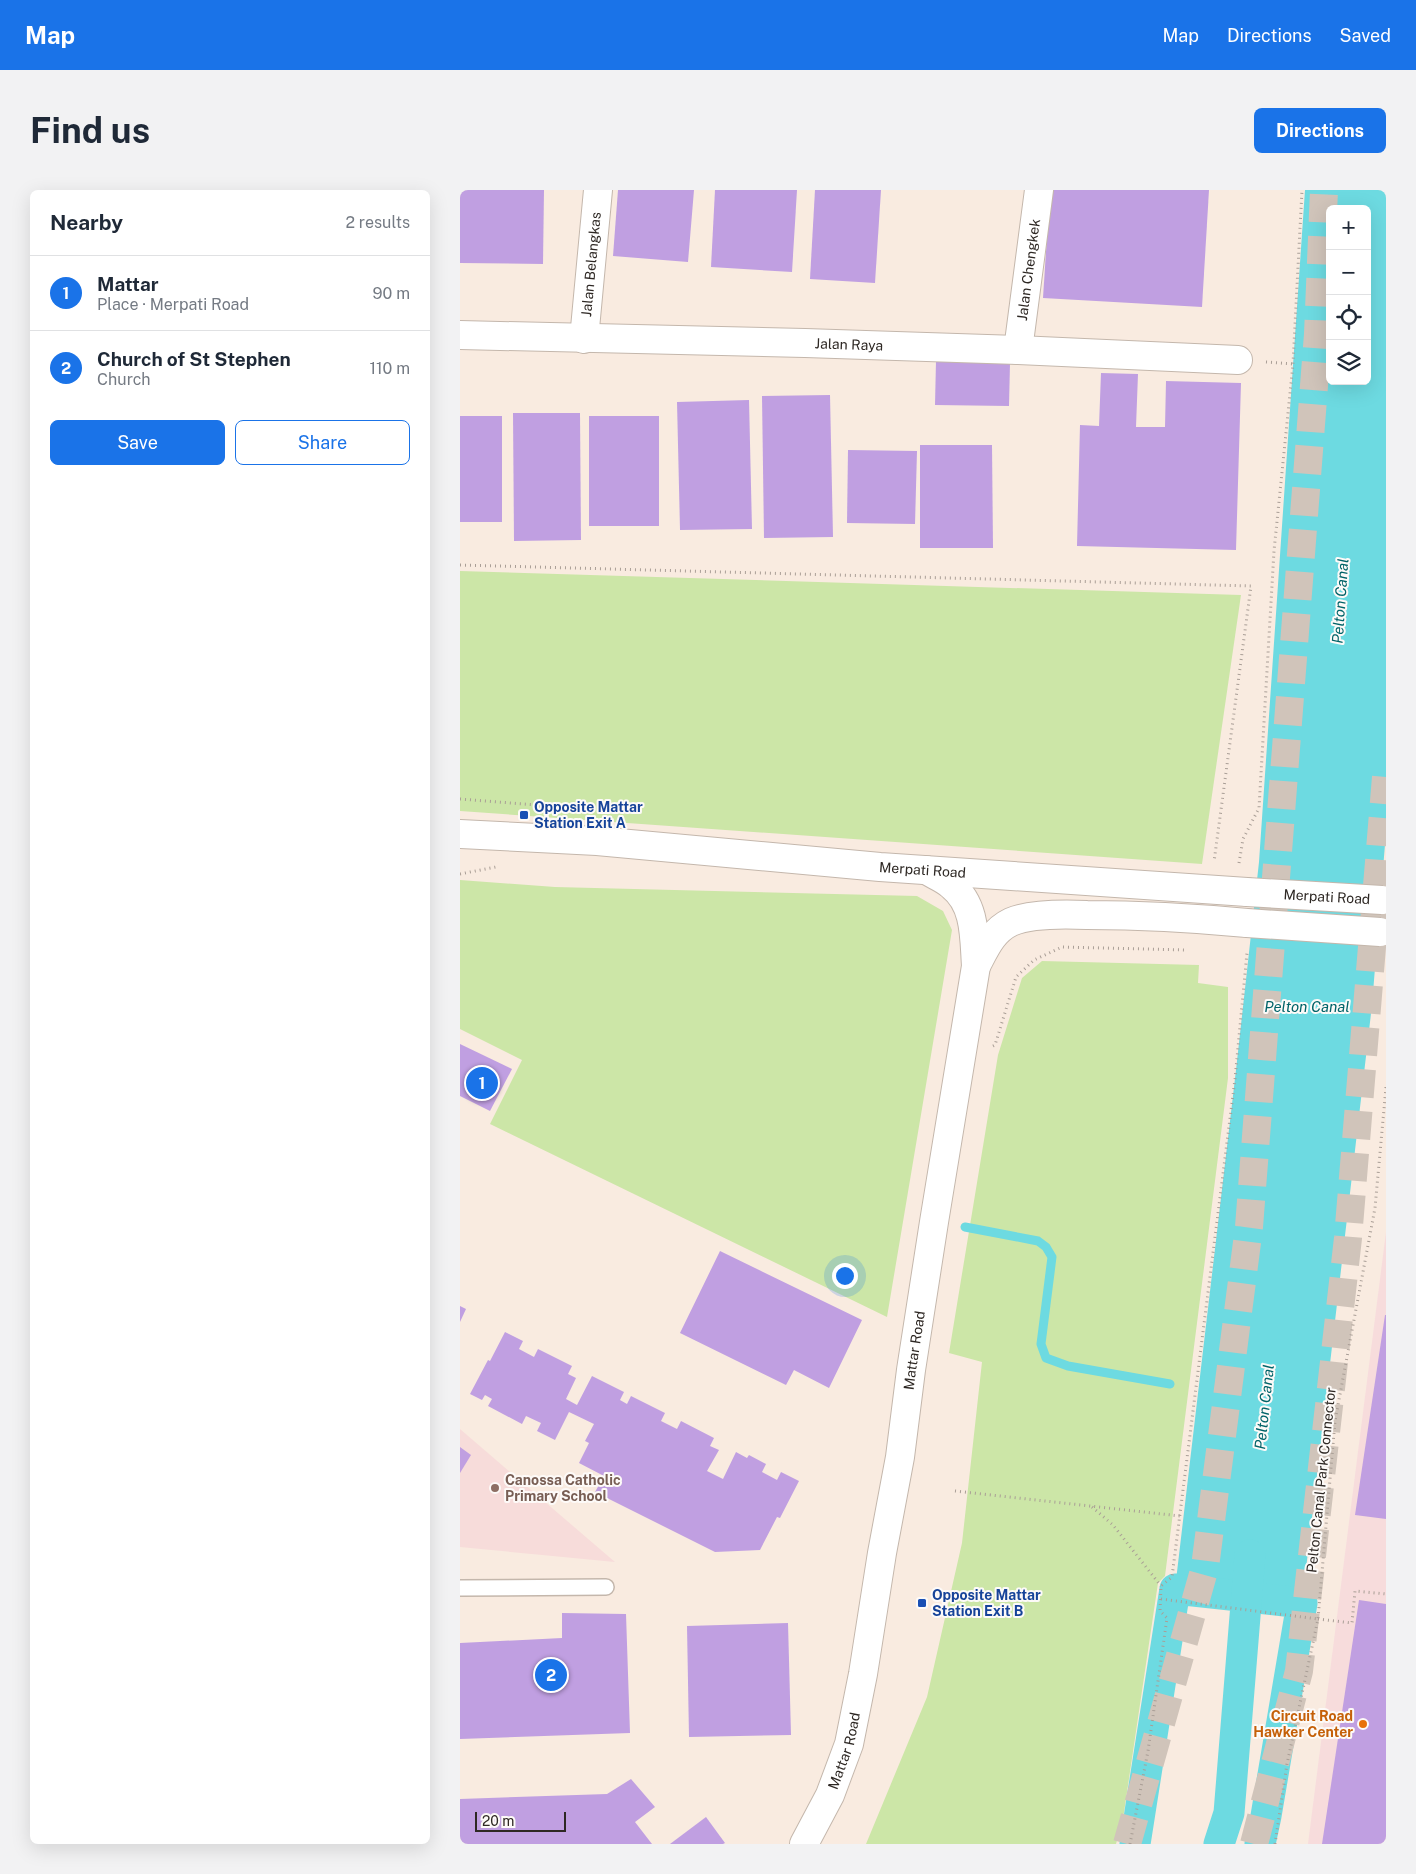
<!DOCTYPE html>
<meta charset="utf-8">
<style>
:root{--surface:#fff;--page:#f2f2f3;--text:#1f2937;--muted:#747a83;--line:#e0e1e3;--accent:#1a73e8}
body{margin:0;font-family:"Public Sans",sans-serif;background:var(--page);color:var(--text)}
.controls{position:absolute;right:15px;top:15px;display:grid;overflow:hidden;border-radius:8px;box-shadow:0 5px 20px #0002}
.controls button{width:45px;height:45px;display:grid;place-items:center;padding:0;border:0;border-bottom:1px solid var(--line);background:var(--surface);color:var(--text);font:25px sans-serif}
.scale{position:absolute;left:15px;bottom:12px;width:91px;box-sizing:border-box;padding-left:5px;border:2px solid #2e2824;border-top:0;font-size:14px;line-height:18px;white-space:nowrap;color:#2e2824;-webkit-text-stroke:4px #fdfaf8;paint-order:stroke}
.you{position:absolute;left:384px;top:1085px;width:18px;height:18px;margin:-12px;border:4px solid #fff;border-radius:50%;background:#1a73e8;box-shadow:0 0 0 8px #1a73e833}
.badge{display:grid;place-items:center;width:32px;height:32px;border-radius:50%;background:var(--accent);color:#fff;font-size:16px;font-weight:700}
.pin{position:absolute;translate:-50% -50%;border:2px solid #fff;box-shadow:0 1px 5px #0006}
.list{margin:0;padding:0;list-style:none}
h2{display:flex;justify-content:space-between;align-items:center;height:65px;margin:0;padding:0 20px;font-size:21px}
h2 small{font-size:16px;font-weight:400;color:var(--muted)}
.list li{display:grid;grid-template-columns:32px 1fr auto;gap:15px;align-items:center;box-sizing:border-box;height:75px;padding:0 20px;border-top:1px solid var(--line)}
.list b{display:block;font-size:19px;white-space:nowrap}
.list p{margin:0;font-size:16px;white-space:nowrap;color:var(--muted)}
.list em{font-size:16px;font-style:normal;color:var(--muted)}
.actions{display:flex;gap:10px;padding:15px 20px}
.actions a{flex:1;padding:11px 0;border:1px solid var(--accent);border-radius:8px;text-align:center;font-size:18px;color:var(--accent)}
.actions .main{background:var(--accent);color:#fff}
.icon{flex:none;width:28px;height:28px;fill:none;stroke:currentColor;stroke-width:2;stroke-linecap:round;stroke-linejoin:round}
.map{position:relative;flex:none;width:926px;height:1654px;overflow:hidden;border-radius:8px}
header{display:flex;align-items:center;gap:30px;box-sizing:border-box;height:70px;padding:0 25px;background:var(--accent);color:#fff}
header strong{font-size:24px}
nav{display:flex;gap:28px;margin-inline-start:auto;font-size:18px}
.intro{display:flex;align-items:center;justify-content:space-between;box-sizing:border-box;height:120px;padding:0 30px}
h1{margin:0;font-size:35px}
.button{padding:12px 22px;border-radius:8px;background:var(--accent);color:#fff;font-size:18px;font-weight:700}
main{display:flex;gap:30px;padding:0 30px}
aside{flex:1;background:var(--surface);border-radius:8px;box-shadow:0 5px 20px #0002}
.map>svg:first-child{display:block}
.commercial{fill:#f7dcdc}
.education{fill:#f7dcda}
.green{fill:#cce6a7}
.water{fill:#6ddae1;fill-rule:evenodd}
.lines{fill:none;stroke-linecap:round;stroke-linejoin:round}
.stream{stroke:#6ddae1;stroke-width:9}
.canal{stroke:#6ddae1;stroke-width:31}
.building{fill:#c09fe1}
.motorway-tunnel{stroke:#d0c4ba;stroke-width:28;stroke-dasharray:28 14;stroke-linecap:butt}
.service-casing{stroke:#c4b7ac;stroke-width:18}
.minor-casing{stroke:#c4b7ac;stroke-width:30}
.tertiary-casing{stroke:#c4b7ac;stroke-width:30}
.path{stroke:#a99e96;stroke-width:3;stroke-dasharray:1 4;stroke-linecap:butt}
.service{stroke:#fff;stroke-width:15}
.minor{stroke:#fff;stroke-width:28}
.tertiary{stroke:#fff;stroke-width:28}
.tertiary-bridge-casing{stroke:#c4b7ac;stroke-width:30;stroke-linecap:butt}
.path-bridge{stroke:#a99e96;stroke-width:3;stroke-dasharray:1 4;stroke-linecap:butt}
.tertiary-bridge{stroke:#fff;stroke-width:28}
.transit-dot{fill:#1a4fb4;stroke:#fdfaf8;stroke-width:2}
.education-dot{fill:#8d6e63;stroke:#fdfaf8;stroke-width:2}
.food-dot{fill:#e8710a;stroke:#fdfaf8;stroke-width:2}
.labels{text-anchor:middle;dominant-baseline:central;stroke-width:4;stroke-linejoin:round;paint-order:stroke}
.street-label{font-size:14px;fill:#2e2824;stroke:#fdfaf8}
.transit-label{font-size:14px;font-weight:bold;fill:#164399;stroke:#fdfaf8;text-anchor:start}
.education-label{font-size:14px;font-weight:bold;fill:#785e54;stroke:#fdfaf8;text-anchor:start}
.food-label{font-size:14px;font-weight:bold;fill:#c56008;stroke:#fdfaf8;text-anchor:end}
.water-label{font-size:15px;font-style:italic;fill:#006368;stroke:#fdfaf8}
</style>
<header>
<strong>Map</strong>
<nav><a>Map</a><a>Directions</a><a>Saved</a></nav>
</header>
<div class="intro"><h1>Find us</h1><a class="button">Directions</a></div>
<main>
<aside>
<h2>Nearby<small>2 results</small></h2>
<ul class="list">
<li><span class="badge">1</span><div><b>Mattar</b><p>Place · Merpati Road</p></div><em>90 m</em></li>
<li><span class="badge">2</span><div><b>Church of St Stephen</b><p>Church</p></div><em>110 m</em></li>
</ul>
<div class="actions"><a class="main">Save</a><a>Share</a></div>
</aside>
<div class="map">
<svg width="926" height="1654" viewBox="0 0 926 1654">
<rect width="100%" height="100%" fill="#f9ebe0"/>
<!-- commercial -->
<path class="commercial" d="M 926,1042 L 926,1654 L 848,1654 Z"/>
<!-- education -->
<path class="education" d="M 0,1239 L 155,1372 L 0,1357 Z"/>
<!-- green -->
<g class="green">
<path d="M 0,381 L 781,405 L 742,674 L 0,621 Z"/>
<path d="M 0,690 L 95,697 L 457,706 L 483,721 L 492,740 L 427,1127 L 30,934 L 62,870 L 0,839 Z"/>
<path d="M 582,771 L 739,775 L 738,793 L 768,797 L 768,888 L 705,1386 L 698,1393 L 663,1629 L 656,1654 L 406,1654 L 467,1507 L 502,1353 L 522,1172 L 489,1163 L 538,865 L 562,788 Z"/>
</g>
<!-- water -->
<path class="water" d="M 845,0 L 926,0 L 926,642 L 912,815 L 842,1413 L 715,1399 L 776,880 L 799,672 ZM 870,19 L 907,19 L 907,191 L 870,191 Z"/>
<g class="lines">
<!-- stream -->
<path class="stream" d="M 505,1037 L 578,1051 L 586,1057 L 592,1067 L 581,1154 L 586,1168 L 608,1176 L 710,1194"/>
<!-- canal -->
<g class="canal">
<path d="M 675,1654 L 715,1399 L 842,1413 L 806,1626 L 800,1654"/>
<path d="M 759,1654 L 769,1623 L 790,1365"/>
</g>
</g>
<!-- building -->
<g class="building">
<path d="M 0,0 L 84,0 L 83,74 L 0,73 Z"/>
<path d="M 158,0 L 234,0 L 228,72 L 153,66 Z"/>
<path d="M 255,0 L 337,0 L 332,82 L 251,77 Z"/>
<path d="M 355,0 L 421,0 L 415,93 L 350,89 Z"/>
<path d="M 590,0 L 749,0 L 742,117 L 583,108 Z"/>
<path d="M 476,171 L 550,173 L 549,216 L 475,215 Z"/>
<path d="M 641,183 L 678,184 L 676,237 L 705,237 L 706,191 L 781,193 L 776,360 L 617,356 L 620,235 L 639,236 Z"/>
<path d="M 370,205 L 373,347 L 304,348 L 302,206 Z"/>
<path d="M 289,210 L 292,339 L 220,340 L 217,212 Z"/>
<path d="M 53,223 L 120,223 L 121,350 L 54,351 Z"/>
<rect x="0" y="226" width="42" height="106"/>
<rect x="129" y="226" width="70" height="110"/>
<path d="M 460,255 L 532,255 L 533,358 L 460,358 Z"/>
<path d="M 388,260 L 457,261 L 455,334 L 387,333 Z"/>
<path d="M 0,854 L 52,879 L 30,921 L 0,906 Z"/>
<path d="M 260,1061 L 402,1130 L 369,1198 L 334,1180 L 326,1195 L 220,1143 Z"/>
<path d="M 0,1116 L 6,1119 L 0,1132 Z"/>
<path d="M 925,1125 L 926,1125 L 926,1329 L 895,1325 Z"/>
<path d="M 45,1142 L 63,1151 L 59,1159 L 74,1167 L 78,1159 L 112,1176 L 108,1184 L 116,1188 L 106,1209 L 117,1215 L 132,1186 L 164,1202 L 160,1210 L 167,1214 L 171,1206 L 205,1223 L 201,1231 L 217,1239 L 221,1231 L 254,1248 L 250,1256 L 259,1260 L 247,1281 L 263,1289 L 276,1262 L 287,1268 L 289,1265 L 306,1274 L 302,1282 L 317,1290 L 321,1282 L 339,1291 L 320,1328 L 317,1327 L 300,1360 L 255,1362 L 135,1302 L 144,1286 L 119,1273 L 129,1253 L 125,1251 L 134,1234 L 109,1222 L 95,1250 L 77,1241 L 81,1233 L 66,1226 L 62,1234 L 28,1216 L 32,1209 L 25,1205 L 22,1210 L 10,1204 L 28,1170 L 30,1171 Z"/>
<path d="M 0,1257 L 11,1265 L 0,1283 Z"/>
<path d="M 899,1410 L 926,1414 L 926,1654 L 862,1654 Z"/>
<path d="M 102,1423 L 166,1424 L 170,1543 L 0,1549 L 0,1453 L 102,1448 Z"/>
<path d="M 328,1433 L 331,1545 L 229,1547 L 227,1436 Z"/>
<path d="M 171,1589 L 195,1617 L 175,1632 L 192,1654 L 0,1654 L 0,1609 L 147,1604 Z"/>
<path d="M 246,1627 L 265,1653 L 263,1654 L 210,1654 Z"/>
</g>
<g class="lines">
<!-- motorway-tunnel -->
<g class="motorway-tunnel">
<path d="M 667,1654 L 745,1377 L 789,1037 L 858,144 L 864,0"/>
<path d="M 794,1654 L 839,1481 L 888,1048 L 926,587"/>
</g>
<!-- service casing -->
<g class="service-casing">
<path id="service" d="M 0,1398 L 146,1397"/>
</g>
<!-- minor casing -->
<g class="minor-casing">
<g id="minor">
<path id="s1" d="M 0,145 L 345,153 L 558,160 L 778,170"/>
<path id="s2" d="M 124,149 L 138,0"/>
<path id="s3" d="M 558,160 L 579,0"/>
</g>
</g>
<!-- tertiary casing -->
<g class="tertiary-casing">
<g id="tertiary">
<path id="s4" d="M 0,644 L 137,651 L 420,677 L 787,702"/>
<path d="M 516,776 C 525,759 532,741 551,732 C 570,724 605,724 627,725 C 680,725 734,728 787,733"/>
<path id="s5" d="M 344,1654 L 370,1605 L 389,1554 L 403,1484 L 422,1363 L 440,1267 L 451,1180 L 474,1032 L 516,776 C 514,748 516,715 492,696 C 485,689 474,685 466,680"/>
</g>
</g>
<!-- path -->
<g class="path">
<path d="M 806,172 L 833,174"/>
<path d="M 0,375 L 791,396 L 754,672"/>
<path d="M 0,609 L 76,615 L 84,617"/>
<path d="M 779,673 L 783,649 L 799,618 L 814,361 L 833,174 L 842,0"/>
<path d="M 0,684 L 36,677"/>
<path d="M 533,856 L 535,855 L 556,787 L 574,770 L 602,757 L 726,760"/>
<path d="M 495,1301 L 720,1326"/>
<path d="M 632,1317 L 653,1335 L 701,1396"/>
<path d="M 858,1429 L 892,1433 L 895,1401 L 926,1404"/>
<path d="M 670,1654 L 688,1561 L 707,1428 L 700,1421 L 701,1396 L 712,1387 L 775,889 L 787,763"/>
<path d="M 815,1654 L 827,1574 L 858,1429 L 875,1231 L 915,1018 L 926,897"/>
</g>
<!-- service -->
<use href="#service" class="service"/>
<!-- minor -->
<use href="#minor" class="minor"/>
<!-- tertiary -->
<use href="#tertiary" class="tertiary"/>
<!-- tertiary-bridge casing -->
<g class="tertiary-bridge-casing">
<g id="tertiary-bridge">
<path id="s6" d="M 787,702 L 922,710"/>
<path d="M 787,733 L 920,742"/>
</g>
</g>
<!-- path-bridge -->
<path class="path-bridge" d="M 701,1409 L 858,1429"/>
<!-- tertiary-bridge -->
<use href="#tertiary-bridge" class="tertiary-bridge"/>
</g>
<!-- markers -->
<g class="transit-dot">
<rect x="59" y="620" width="10" height="10" rx="2.5"/>
<rect x="457" y="1408" width="10" height="10" rx="2.5"/>
</g>
<circle class="education-dot" cx="35" cy="1298" r="5"/>
<circle class="food-dot" cx="903" cy="1534" r="5"/>
<g class="labels">
<!-- street labels -->
<g class="street-label">
<text stroke="none"><textPath href="#s2" startOffset="75">Jalan Belangkas</textPath></text>
<text stroke="none"><textPath href="#s3" startOffset="81">Jalan Chengkek</textPath></text>
<text stroke="none"><textPath href="#s1" startOffset="389">Jalan Raya</textPath></text>
<text stroke="none"><textPath href="#s4" startOffset="464">Merpati Road</textPath></text>
<text stroke="none"><textPath href="#s6" startOffset="80">Merpati Road</textPath></text>
<text stroke="none"><textPath href="#s5" startOffset="509">Mattar Road</textPath></text>
<text transform="translate(861 1290) rotate(-84)">Pelton Canal Park Connector</text>
<text stroke="none"><textPath href="#s5" startOffset="102">Mattar Road</textPath></text>
</g>
<!-- transit labels -->
<g class="transit-label">
<text x="74" y="617">Opposite Mattar<tspan x="74" dy="16">Station Exit A</tspan></text>
<text x="472" y="1405">Opposite Mattar<tspan x="472" dy="16">Station Exit B</tspan></text>
</g>
<!-- education labels -->
<g class="education-label">
<text x="45" y="1290">Canossa Catholic<tspan x="45" dy="16">Primary School</tspan></text>
</g>
<!-- food labels -->
<g class="food-label">
<text x="893" y="1526">Circuit Road<tspan x="893" dy="16">Hawker Center</tspan></text>
</g>
<!-- water labels -->
<g class="water-label">
<text transform="translate(880 411) rotate(-86)">Pelton Canal</text>
<text x="847" y="816">Pelton Canal</text>
<text transform="translate(804 1217) rotate(-84)">Pelton Canal</text>
</g>
</g>
</svg>
<div class="controls">
<button>+</button>
<button>−</button>
<button><svg class="icon" aria-label="locate" viewBox="0 0 24 24"><circle cx="12" cy="12" r="6"/><path d="M12 2v4M12 18v4M2 12h4M18 12h4"/></svg></button>
<button><svg class="icon" aria-label="layers" viewBox="0 0 24 24"><path d="M12 4l9 5-9 5-9-5zM3 14l9 5 9-5"/></svg></button>
</div>
<div class="scale">20 m</div>
<div class="you"></div>
<div class="pin badge" style="left:22px;top:893px">1</div>
<div class="pin badge" style="left:91px;top:1485px">2</div>
</div>
</main>
